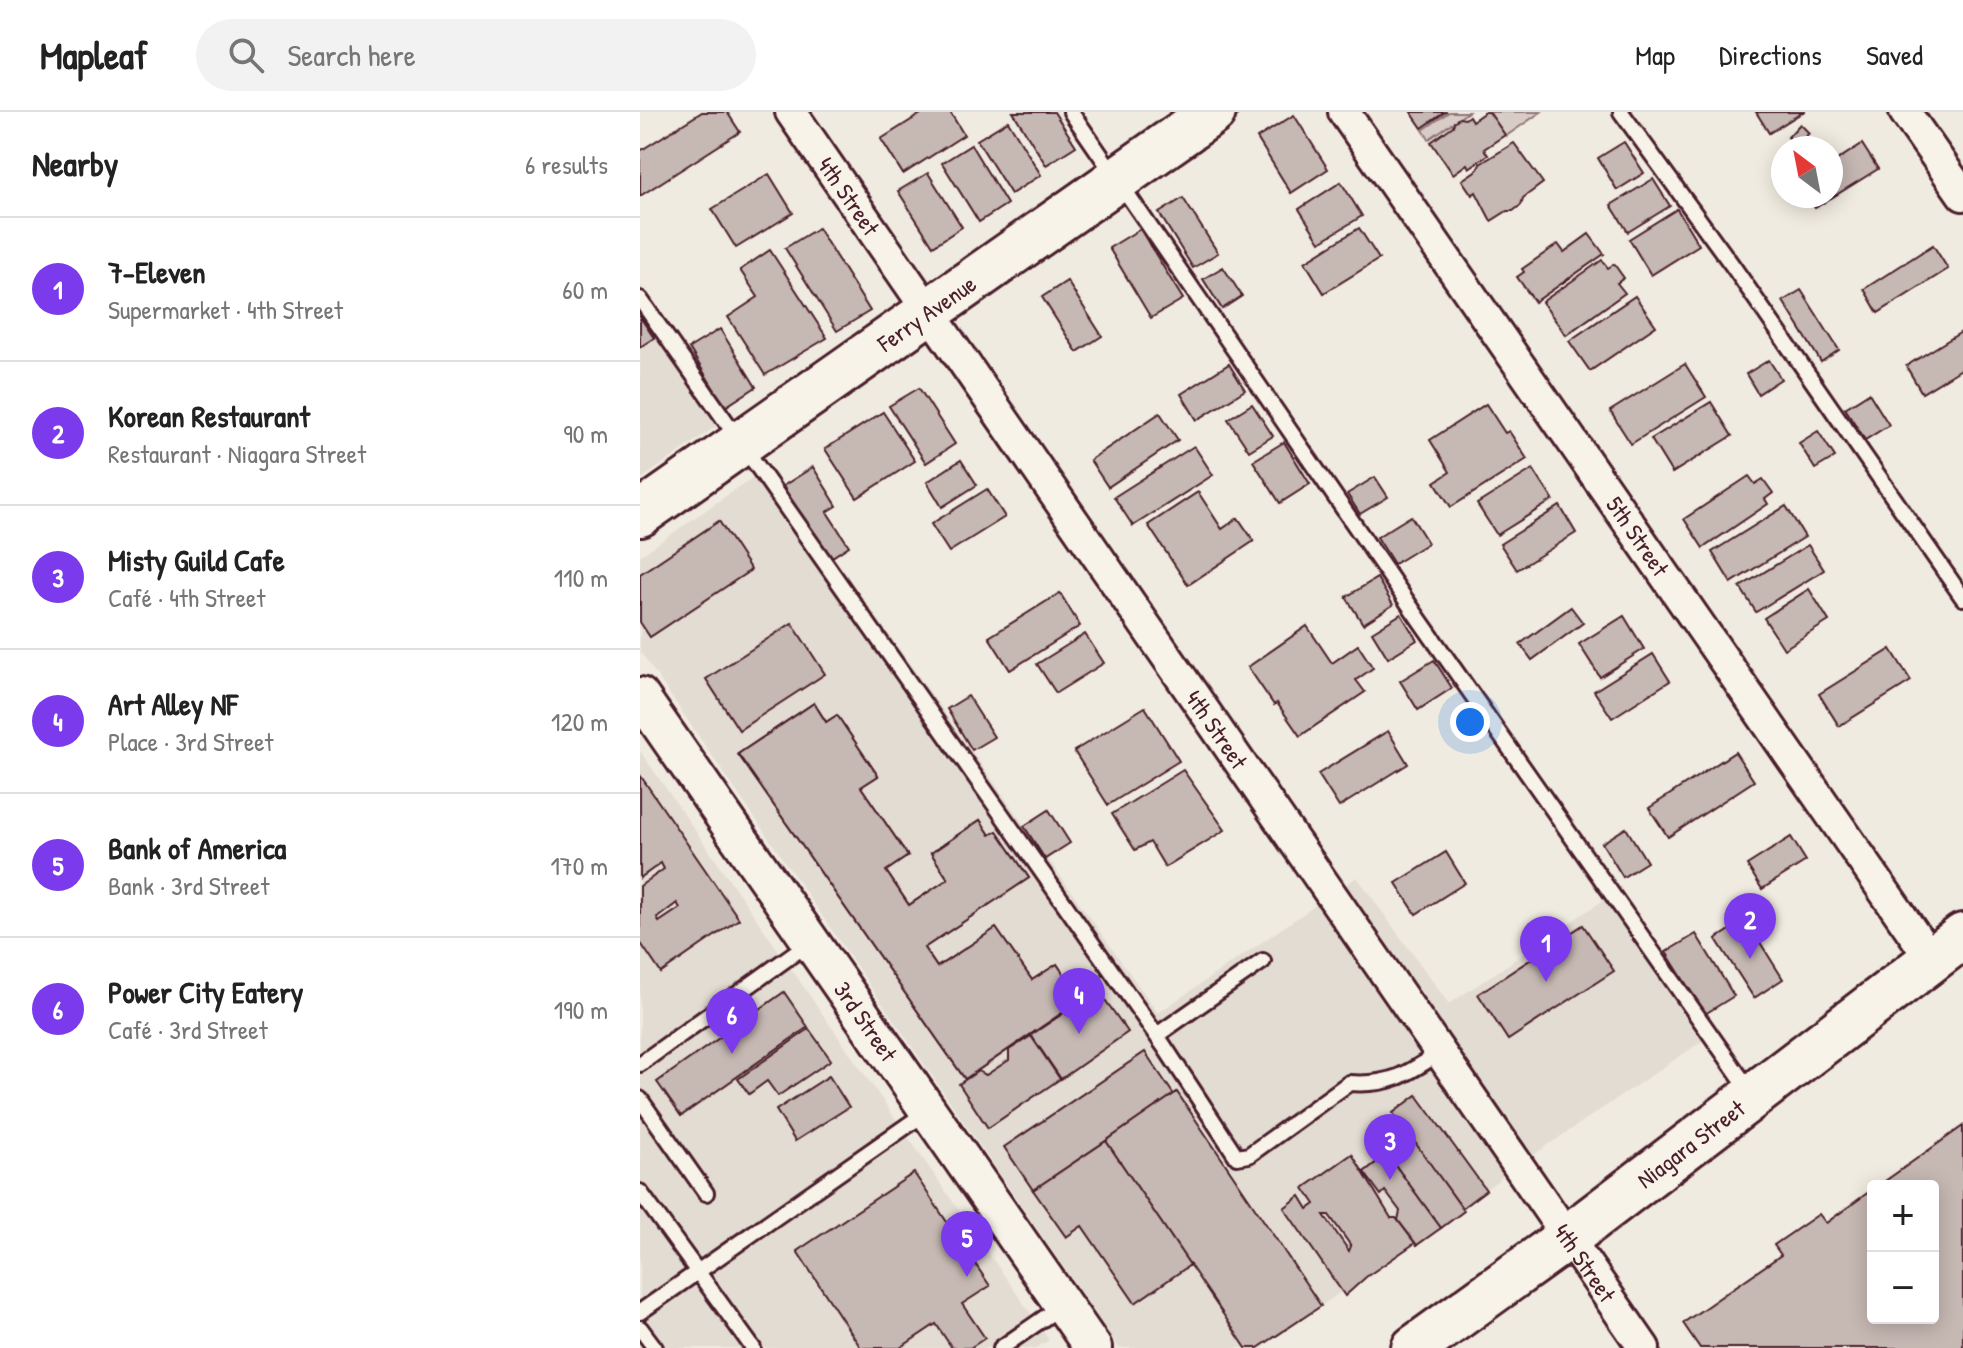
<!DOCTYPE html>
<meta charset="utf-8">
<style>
:root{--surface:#fff;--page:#f2f2f2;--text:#222;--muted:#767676;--line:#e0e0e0;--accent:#7c3aed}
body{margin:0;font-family:"Patrick Hand",sans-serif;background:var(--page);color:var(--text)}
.controls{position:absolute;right:24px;bottom:24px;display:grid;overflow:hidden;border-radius:8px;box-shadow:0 4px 20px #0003}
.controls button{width:72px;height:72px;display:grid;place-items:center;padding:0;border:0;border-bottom:2px solid var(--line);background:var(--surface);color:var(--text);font:40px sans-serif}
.compass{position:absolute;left:1131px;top:24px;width:72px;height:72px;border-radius:50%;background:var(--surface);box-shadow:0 4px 20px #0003;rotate:328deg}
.you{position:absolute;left:830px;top:610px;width:28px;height:28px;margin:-20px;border:6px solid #fff;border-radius:50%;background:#1a73e8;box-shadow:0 0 0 12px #1a73e833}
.badge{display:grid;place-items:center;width:52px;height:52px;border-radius:50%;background:var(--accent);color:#fff;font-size:26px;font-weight:700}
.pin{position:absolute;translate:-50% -66px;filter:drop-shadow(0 2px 4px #0008)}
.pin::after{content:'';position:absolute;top:42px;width:28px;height:24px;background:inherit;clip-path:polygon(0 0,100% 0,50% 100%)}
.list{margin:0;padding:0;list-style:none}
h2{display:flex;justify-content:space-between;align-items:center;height:104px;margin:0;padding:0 32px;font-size:34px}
h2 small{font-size:26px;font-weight:400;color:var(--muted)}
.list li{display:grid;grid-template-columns:52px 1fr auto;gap:24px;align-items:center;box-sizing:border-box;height:144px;padding:0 32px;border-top:2px solid var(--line)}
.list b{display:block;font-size:30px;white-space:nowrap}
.list p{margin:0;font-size:26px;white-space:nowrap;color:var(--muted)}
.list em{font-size:26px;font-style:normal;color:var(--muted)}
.icon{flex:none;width:44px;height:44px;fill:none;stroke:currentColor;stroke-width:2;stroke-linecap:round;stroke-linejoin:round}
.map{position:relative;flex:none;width:1323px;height:1236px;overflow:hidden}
header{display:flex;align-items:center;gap:48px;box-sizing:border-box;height:112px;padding:0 40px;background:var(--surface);border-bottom:2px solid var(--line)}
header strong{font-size:38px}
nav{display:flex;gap:44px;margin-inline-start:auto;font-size:28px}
.search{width:560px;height:72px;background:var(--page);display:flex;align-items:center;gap:20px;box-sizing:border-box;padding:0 28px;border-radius:44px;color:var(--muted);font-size:30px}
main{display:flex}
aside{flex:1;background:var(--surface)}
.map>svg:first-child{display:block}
.built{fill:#e3dcd2}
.green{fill:#d8cdc6;stroke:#917678;stroke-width:2}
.building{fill:#c6b8b3;stroke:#4a1f2b;stroke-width:2;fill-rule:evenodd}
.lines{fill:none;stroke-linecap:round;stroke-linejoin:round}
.service-casing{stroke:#4a1f2b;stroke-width:20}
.minor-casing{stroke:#4a1f2b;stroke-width:36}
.tertiary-casing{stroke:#4a1f2b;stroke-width:42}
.primary-casing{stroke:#4a1f2b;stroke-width:50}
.trunk-casing{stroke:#4a1f2b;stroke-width:50}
.service{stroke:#f7f3e8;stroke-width:14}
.minor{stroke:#f7f3e8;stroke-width:30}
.tertiary{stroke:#f7f3e8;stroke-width:36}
.primary{stroke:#f7f3e8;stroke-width:44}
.trunk{stroke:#f7f3e8;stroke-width:44}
.labels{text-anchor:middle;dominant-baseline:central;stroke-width:6;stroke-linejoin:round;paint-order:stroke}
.street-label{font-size:24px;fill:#4a1f2b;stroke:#f7f3e8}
</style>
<header>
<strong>Mapleaf</strong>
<div class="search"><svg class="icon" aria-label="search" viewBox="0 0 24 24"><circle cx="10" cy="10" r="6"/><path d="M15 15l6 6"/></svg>Search here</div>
<nav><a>Map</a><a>Directions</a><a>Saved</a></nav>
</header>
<main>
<aside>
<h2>Nearby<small>6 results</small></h2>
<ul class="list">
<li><span class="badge">1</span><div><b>7-Eleven</b><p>Supermarket · 4th Street</p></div><em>60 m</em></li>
<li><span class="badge">2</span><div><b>Korean Restaurant</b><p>Restaurant · Niagara Street</p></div><em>90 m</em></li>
<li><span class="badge">3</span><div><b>Misty Guild Cafe</b><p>Café · 4th Street</p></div><em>110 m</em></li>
<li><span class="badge">4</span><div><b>Art Alley NF</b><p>Place · 3rd Street</p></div><em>120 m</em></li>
<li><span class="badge">5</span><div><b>Bank of America</b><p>Bank · 3rd Street</p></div><em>170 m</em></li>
<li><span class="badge">6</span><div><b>Power City Eatery</b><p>Café · 3rd Street</p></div><em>190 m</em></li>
</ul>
</aside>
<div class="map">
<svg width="1323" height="1236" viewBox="0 0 1323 1236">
<rect width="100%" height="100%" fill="#f0ebe0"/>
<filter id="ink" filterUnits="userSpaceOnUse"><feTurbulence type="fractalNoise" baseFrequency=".0125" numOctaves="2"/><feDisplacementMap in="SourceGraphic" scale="16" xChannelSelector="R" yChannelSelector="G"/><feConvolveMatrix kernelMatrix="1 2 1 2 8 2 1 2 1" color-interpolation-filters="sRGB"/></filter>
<g filter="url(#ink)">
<!-- built -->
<g class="built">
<path d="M 0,173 L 91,304 L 0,368 Z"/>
<path d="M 129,354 L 518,901 L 717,765 L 809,892 L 968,785 L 1064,928 L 905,1035 L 622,1236 L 479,1236 L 0,539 L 0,444 Z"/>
<path d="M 0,639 L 409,1228 L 397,1236 L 0,1236 Z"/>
</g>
<!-- green -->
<g class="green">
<path d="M 809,0 L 828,0 L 789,27 L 783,18 Z"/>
<path d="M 849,0 L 901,0 L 866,24 Z"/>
</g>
<!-- building -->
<g class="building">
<path d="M 62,0 L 87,0 L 100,20 L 0,84 L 0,39 Z"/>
<path d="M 284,0 L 310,0 L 324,23 L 263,62 L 241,27 Z"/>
<path d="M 373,0 L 414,0 L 436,34 L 406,53 Z"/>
<path d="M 771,0 L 805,0 L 782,16 Z"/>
<path d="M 845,0 L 849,0 L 865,23 L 844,37 L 848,43 L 829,56 L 827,52 L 813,62 L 791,30 L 813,14 L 814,10 L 819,6 L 825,7 L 829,4 L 832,9 Z"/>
<path d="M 1116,0 L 1163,0 L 1129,21 Z"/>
<path d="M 654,3 L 688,57 L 651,81 L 617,26 Z"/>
<path d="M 368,9 L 401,63 L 371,82 L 337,28 Z"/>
<path d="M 1160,12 L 1169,21 L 1157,34 L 1148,25 Z"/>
<path d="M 984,30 L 1004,61 L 977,78 L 958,46 Z"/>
<path d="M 874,31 L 903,71 L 883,86 L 881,93 L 873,99 L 867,99 L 851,109 L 836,80 L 832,83 L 822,68 L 838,57 L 840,52 Z"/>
<path d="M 1222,32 L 1238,57 L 1175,96 L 1168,84 L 1191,84 L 1191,52 Z"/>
<path d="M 331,33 L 367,92 L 339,110 L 302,51 Z"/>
<path d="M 288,61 L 322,115 L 293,134 L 258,79 Z"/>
<path d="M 129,62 L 153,101 L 96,136 L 72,97 Z"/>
<path d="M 1013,67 L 1030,94 L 988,120 L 971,93 Z"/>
<path d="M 701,70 L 722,104 L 680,130 L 659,97 Z"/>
<path d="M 543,86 L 578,141 L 553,156 L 519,101 Z"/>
<path d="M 1037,97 L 1059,133 L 1011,163 L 989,127 Z"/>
<path d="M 178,116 L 230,199 L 197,219 L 145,136 Z"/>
<path d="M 719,116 L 739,147 L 684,181 L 665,150 Z"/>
<path d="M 500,117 L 543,187 L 511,206 L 469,136 Z"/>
<path d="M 949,122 L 964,142 L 895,190 L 877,165 L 884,160 L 882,157 L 918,132 L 924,140 Z"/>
<path d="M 1293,133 L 1308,157 L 1238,201 L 1224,177 Z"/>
<path d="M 130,138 L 187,226 L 125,263 L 88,205 L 118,185 L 100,158 Z"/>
<path d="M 962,148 L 968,156 L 974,152 L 984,166 L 977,171 L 985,181 L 926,223 L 902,190 Z"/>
<path d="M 583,155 L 602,184 L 582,197 L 563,167 Z"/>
<path d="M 427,169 L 462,224 L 437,240 L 402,185 Z"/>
<path d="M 1161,178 L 1199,238 L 1181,250 L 1143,189 Z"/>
<path d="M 995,184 L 1016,214 L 950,259 L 929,229 Z"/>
<path d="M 0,205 L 14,226 L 0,235 Z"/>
<path d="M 80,217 L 116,275 L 85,295 L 49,236 Z"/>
<path d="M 1323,219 L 1323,256 L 1282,281 L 1266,254 Z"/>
<path d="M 1129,248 L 1141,267 L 1118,282 L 1106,262 Z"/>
<path d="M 589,252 L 605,278 L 557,308 L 541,282 Z"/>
<path d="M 1045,252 L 1066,285 L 991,332 L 970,299 Z"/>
<path d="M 279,276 L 315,332 L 286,351 L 249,294 Z"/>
<path d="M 1229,281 L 1249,313 L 1225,328 L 1205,296 Z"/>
<path d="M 1071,290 L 1092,324 L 1032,361 L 1011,327 Z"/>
<path d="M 612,292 L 633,324 L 609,339 L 588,307 Z"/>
<path d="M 846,292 L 865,321 L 869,319 L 887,347 L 811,395 L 795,370 L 810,360 L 790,328 Z"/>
<path d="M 243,300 L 275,349 L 217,386 L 185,337 Z"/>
<path d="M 520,301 L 538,328 L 468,375 L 450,348 Z"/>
<path d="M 1178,319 L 1195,345 L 1175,357 L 1159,331 Z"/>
<path d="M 644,330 L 670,372 L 640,391 L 613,349 Z"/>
<path d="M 554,334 L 573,363 L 493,414 L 474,385 Z"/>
<path d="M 321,348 L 337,373 L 302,395 L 287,370 Z"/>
<path d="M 173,355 L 197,394 L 187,400 L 209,434 L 189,447 L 143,374 Z"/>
<path d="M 893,357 L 913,388 L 857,423 L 837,392 Z"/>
<path d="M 1109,364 L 1115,372 L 1123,367 L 1133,381 L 1125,387 L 1128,392 L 1063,436 L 1044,407 Z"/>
<path d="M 735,365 L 748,385 L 720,402 L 707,382 Z"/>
<path d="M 347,377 L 365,405 L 309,440 L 291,412 Z"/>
<path d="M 558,380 L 582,417 L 598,406 L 614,429 L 548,473 L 508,413 Z"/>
<path d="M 920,394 L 936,421 L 877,458 L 860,432 Z"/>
<path d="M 1146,394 L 1165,425 L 1091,471 L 1072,440 Z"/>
<path d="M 771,404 L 788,431 L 754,452 L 737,425 Z"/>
<path d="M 79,409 L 111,458 L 10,525 L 0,510 L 0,462 Z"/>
<path d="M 1168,433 L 1184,458 L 1116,500 L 1100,475 Z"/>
<path d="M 737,466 L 753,493 L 723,512 L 706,485 Z"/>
<path d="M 1169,477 L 1189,509 L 1144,537 L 1124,506 Z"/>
<path d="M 420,481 L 440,514 L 370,558 L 349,525 Z"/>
<path d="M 931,495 L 943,511 L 892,548 L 880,532 Z"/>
<path d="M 761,502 L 777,528 L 748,546 L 732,520 Z"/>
<path d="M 984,504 L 1004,537 L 960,565 L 939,532 Z"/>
<path d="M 152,511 L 185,562 L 99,618 L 66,567 Z"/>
<path d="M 667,514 L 692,551 L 718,533 L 733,556 L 716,568 L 725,580 L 660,624 L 637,591 L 634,593 L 608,555 Z"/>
<path d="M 445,522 L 464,551 L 416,581 L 397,552 Z"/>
<path d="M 1251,537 L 1271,569 L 1199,614 L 1179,582 Z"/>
<path d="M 1013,542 L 1030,569 L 972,606 L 954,579 Z"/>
<path d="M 794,548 L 812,576 L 778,598 L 760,569 Z"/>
<path d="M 328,584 L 354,625 L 332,638 L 307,597 Z"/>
<path d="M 174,591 L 186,610 L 197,603 L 238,664 L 221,675 L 268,744 L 246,759 L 269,793 L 308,767 L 291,741 L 340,708 L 350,723 L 357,719 L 389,766 L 284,836 L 297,855 L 356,816 L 392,868 L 417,852 L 441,888 L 325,967 L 98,642 Z"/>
<path d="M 174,591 L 186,610 L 197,603 L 238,664 L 221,675 L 268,744 L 246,759 L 269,793 L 308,767 L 291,741 L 340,708 L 350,723 L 357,719 L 389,766 L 284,836 L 297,855 L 356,816 L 392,868 L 417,852 L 441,888 L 325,967 L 98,642 Z"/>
<path d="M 505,595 L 539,649 L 468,693 L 434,639 Z"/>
<path d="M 748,619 L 768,652 L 699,695 L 678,662 Z"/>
<path d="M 1095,640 L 1114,669 L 1028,725 L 1009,696 Z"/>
<path d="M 543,658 L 585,718 L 525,755 L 510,730 L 495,738 L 472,702 Z"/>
<path d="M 0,663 L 99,807 L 21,861 L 0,830 L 0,774 L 24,757 L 21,751 L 0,766 ZM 37,791 L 40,796 L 19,810 L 17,806 Z"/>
<path d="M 409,698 L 430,731 L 405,747 L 384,714 Z"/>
<path d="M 986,716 L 1007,750 L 983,765 L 962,731 Z"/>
<path d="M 1151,725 L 1166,749 L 1122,777 L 1107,753 Z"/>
<path d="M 806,740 L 825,771 L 776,802 L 756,771 Z"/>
<path d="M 1106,808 L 1143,867 L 1114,886 L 1076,827 Z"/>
<path d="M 943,813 L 974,859 L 868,928 L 838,882 Z"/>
<path d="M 1056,822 L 1094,884 L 1065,902 L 1026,840 Z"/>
<path d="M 458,878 L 488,920 L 421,967 L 391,923 Z"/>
<path d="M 144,880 L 168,915 L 41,1004 L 17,970 Z"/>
<path d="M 169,917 L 191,948 L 138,984 L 127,969 L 109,982 L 98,967 Z"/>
<path d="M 391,924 L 420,967 L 348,1016 L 319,972 L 338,959 L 346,963 L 369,948 L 369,938 Z"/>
<path d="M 505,940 L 534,983 L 393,1078 L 364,1035 Z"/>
<path d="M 189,964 L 209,995 L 155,1029 L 136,998 Z"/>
<path d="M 537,980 L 681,1194 L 618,1236 L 606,1236 L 466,1029 Z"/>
<path d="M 777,983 L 846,1078 L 822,1096 L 753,1001 Z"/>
<path d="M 761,1011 L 824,1099 L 801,1116 L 737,1028 Z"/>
<path d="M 1323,1014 L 1323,1236 L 1060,1236 L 1043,1211 L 1141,1143 L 1134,1133 L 1179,1102 L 1186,1111 L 1233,1077 L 1233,1206 L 1293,1206 L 1293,1074 L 1238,1074 Z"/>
<path d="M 466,1029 L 550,1153 L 495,1191 L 442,1114 L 426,1125 L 393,1078 Z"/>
<path d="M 712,1042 L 751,1106 L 756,1106 L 775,1131 L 726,1165 L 705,1184 L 644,1096 L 660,1084 L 668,1097 L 675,1092 L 664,1076 ZM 684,1103 L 689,1103 L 711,1134 L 709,1139 Z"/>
<path d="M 747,1042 L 801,1116 L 777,1133 L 758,1108 L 760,1099 L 745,1079 L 741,1083 L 724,1060 Z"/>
<path d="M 274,1061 L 350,1174 L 322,1192 L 345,1226 L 330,1236 L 312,1236 L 296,1212 L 260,1236 L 221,1236 L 157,1139 Z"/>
</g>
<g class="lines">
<!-- service casing -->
<g class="service-casing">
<g id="service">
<path d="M 431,0 L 779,507 L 1110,979"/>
<path d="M 981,0 L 1092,153 L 1323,486"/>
<path d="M 0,187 L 524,934 L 597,1045 L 609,1043 L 709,971 C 751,974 767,962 801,940"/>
<path d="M 517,923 L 623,849"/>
<path d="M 0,952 L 170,830"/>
<path d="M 0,987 L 66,1081"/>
<path d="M 0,1080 L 113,1236"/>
<path d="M 0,1200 L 288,999"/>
<path d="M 0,1216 L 15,1236"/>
<path d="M 361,1236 L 423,1193"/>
</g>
</g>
<!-- minor casing -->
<g class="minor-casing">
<g id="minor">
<path id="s1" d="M 151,0 L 1004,1236"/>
<path id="s2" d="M 704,0 L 1291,847"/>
<path d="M 1265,0 L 1323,83"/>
</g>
</g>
<!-- tertiary casing -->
<g class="tertiary-casing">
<g id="tertiary">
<path id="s3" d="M 0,584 L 453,1236"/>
</g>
</g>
<!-- primary casing -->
<g class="primary-casing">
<g id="primary">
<path id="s4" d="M 0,402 L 573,0"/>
</g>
</g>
<!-- trunk casing -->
<g class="trunk-casing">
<g id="trunk">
<path id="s5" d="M 774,1236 L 928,1125 L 1323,824"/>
</g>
</g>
<!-- service -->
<use href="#service" class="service"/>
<!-- minor -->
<use href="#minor" class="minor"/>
<!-- tertiary -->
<use href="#tertiary" class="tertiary"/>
<!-- primary -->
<use href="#primary" class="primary"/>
<!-- trunk -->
<use href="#trunk" class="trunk"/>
</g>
</g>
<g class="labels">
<!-- street labels -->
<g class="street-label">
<text stroke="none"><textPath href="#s1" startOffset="102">4th Street</textPath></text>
<text stroke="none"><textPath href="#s4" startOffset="350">Ferry Avenue</textPath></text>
<text stroke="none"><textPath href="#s2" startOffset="516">5th Street</textPath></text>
<text stroke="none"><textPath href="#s1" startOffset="750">4th Street</textPath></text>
<text stroke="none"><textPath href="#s3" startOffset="396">3rd Street</textPath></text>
<text stroke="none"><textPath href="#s5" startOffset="344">Niagara Street</textPath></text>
<text stroke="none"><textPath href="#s1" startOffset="1398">4th Street</textPath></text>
</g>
</g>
</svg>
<div class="controls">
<button>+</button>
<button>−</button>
</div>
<svg class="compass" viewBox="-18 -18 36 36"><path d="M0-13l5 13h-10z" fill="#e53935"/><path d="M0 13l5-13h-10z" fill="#767676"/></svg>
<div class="you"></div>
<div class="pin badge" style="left:906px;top:870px">1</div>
<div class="pin badge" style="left:1110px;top:847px">2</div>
<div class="pin badge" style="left:750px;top:1068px">3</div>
<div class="pin badge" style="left:439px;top:922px">4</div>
<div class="pin badge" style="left:327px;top:1165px">5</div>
<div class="pin badge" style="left:92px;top:942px">6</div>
</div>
</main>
